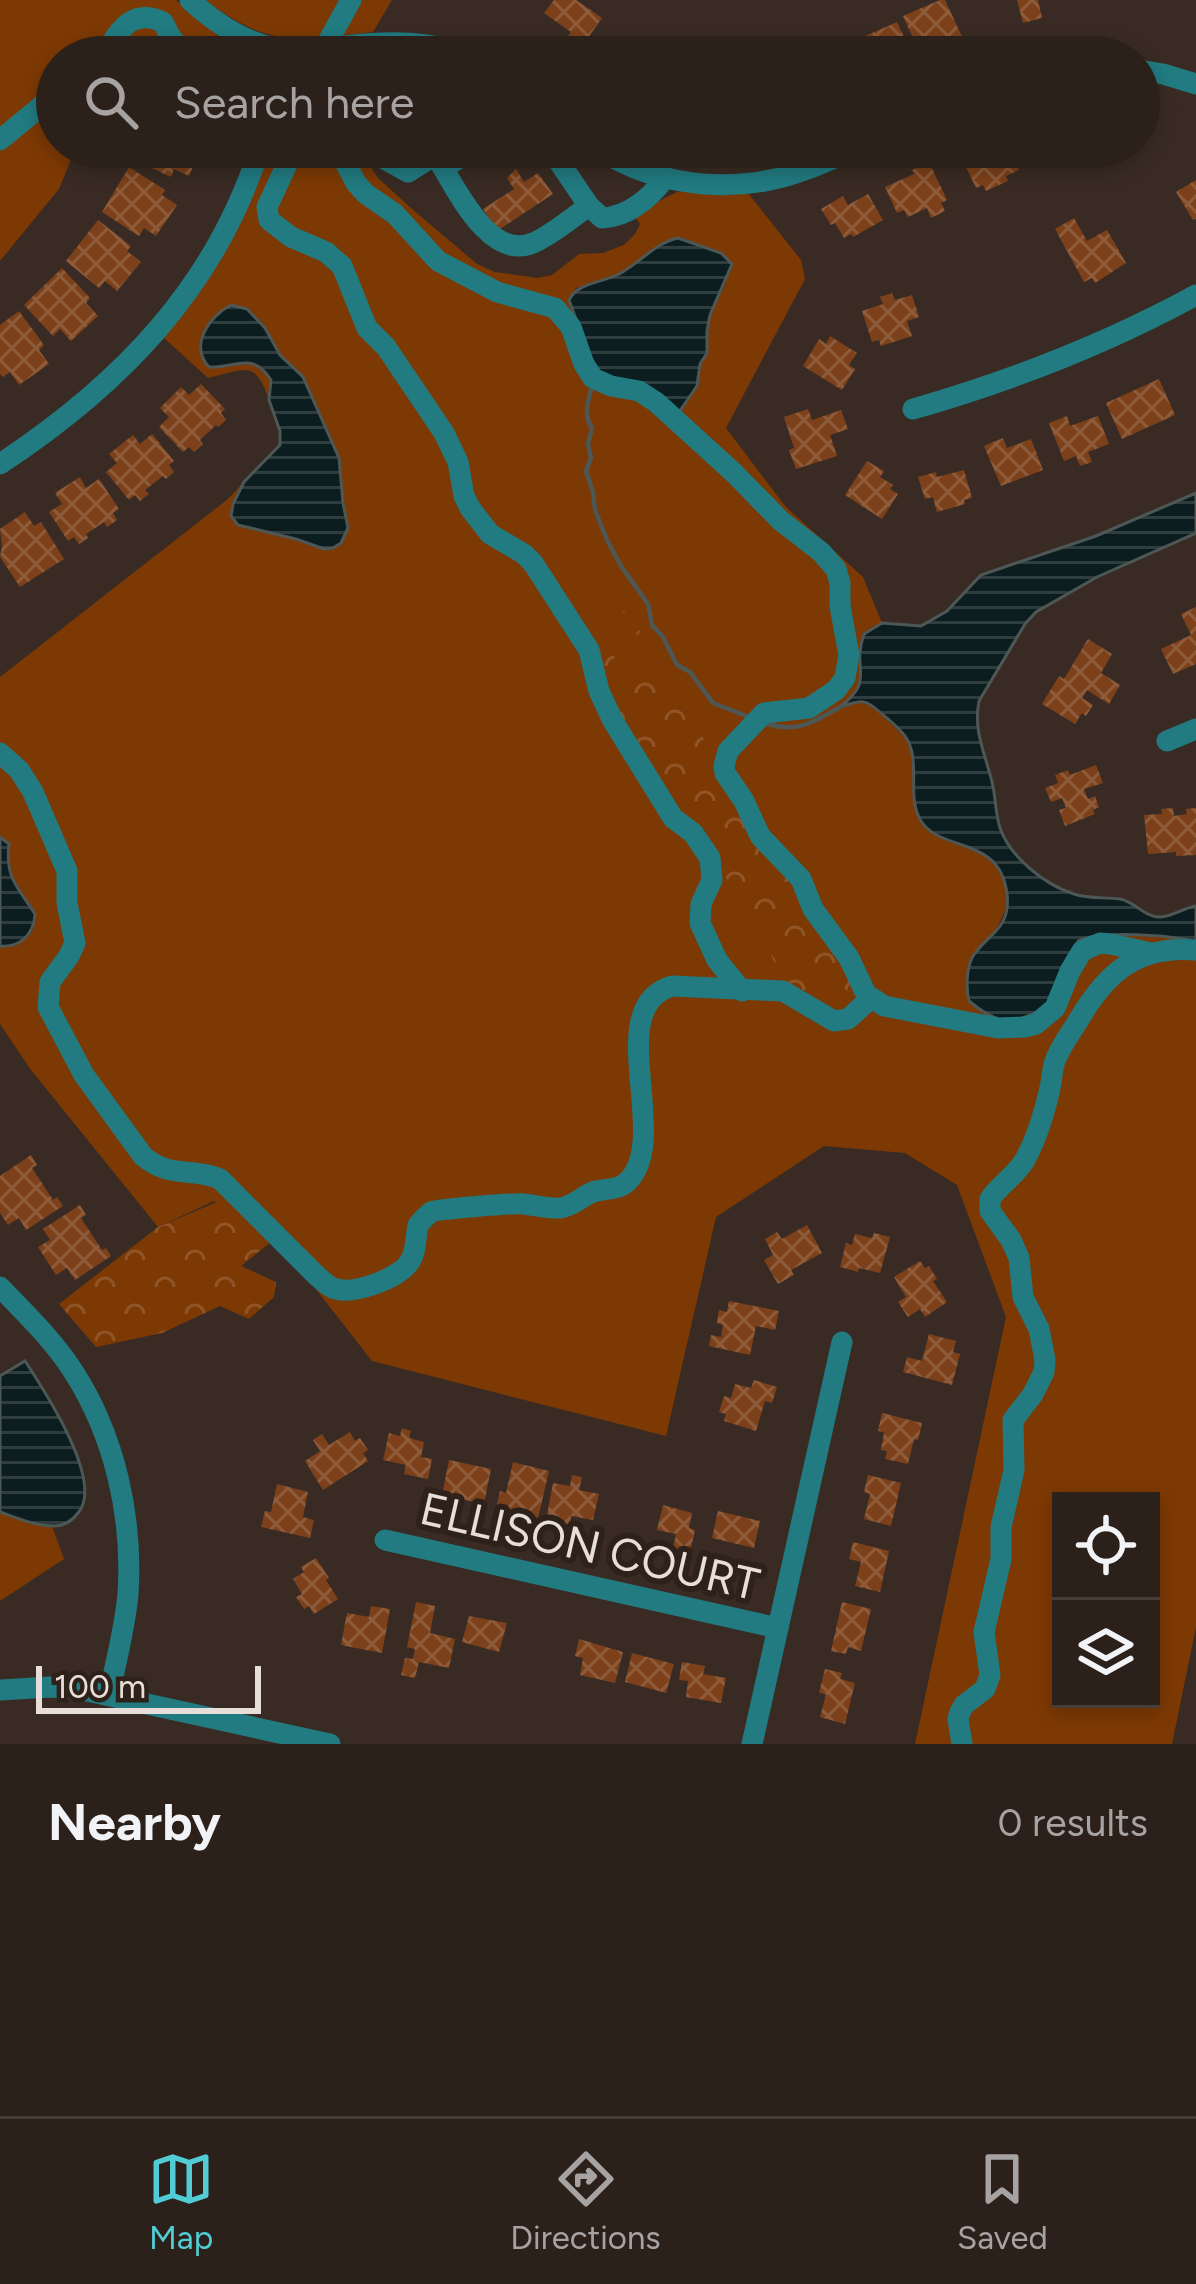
<!DOCTYPE html>
<style>
:root{--surface:#2b201a;--page:#332823;--text:#f1f3f6;--muted:#a6a3a2;--line:#473e39;--accent:#51ccd5}
body{margin:0;font-family:Figtree,sans-serif;background:var(--page);color:var(--text)}
.controls{position:absolute;right:36px;bottom:36px;display:grid;overflow:hidden;border-radius:0px;box-shadow:0 6px 18px #0003}
.controls button{width:108px;height:108px;display:grid;place-items:center;padding:0;border:0;border-bottom:3px solid var(--line);background:var(--surface);color:var(--text);font:60px sans-serif}
.scale{position:absolute;left:36px;bottom:30px;width:225px;box-sizing:border-box;padding-left:12px;border:6px solid #e8ded9;border-top:0;font-size:33px;line-height:42px;white-space:nowrap;color:#e8ded9;-webkit-text-stroke:9px #2e2119;paint-order:stroke}
.list{margin:0;padding:0;list-style:none}
h2{display:flex;justify-content:space-between;align-items:center;height:156px;margin:0;padding:0 48px;font-size:51px}
h2 small{font-size:39px;font-weight:400;color:var(--muted)}
.icon{flex:none;width:66px;height:66px;fill:none;stroke:currentColor;stroke-width:2;stroke-linecap:round;stroke-linejoin:round}
.map{position:relative;flex:none;width:1196px;height:1744px;overflow:hidden}
.search{position:absolute;background:var(--surface);box-shadow:0 6px 18px #0003;left:36px;right:36px;top:36px;height:132px;display:flex;align-items:center;gap:30px;box-sizing:border-box;padding:0 42px;border-radius:66px;color:var(--muted);font-size:45px}
.sheet{height:372px;background:var(--surface)}
nav{display:flex;justify-content:space-around;align-items:center;box-sizing:border-box;height:168px;border-top:3px solid var(--line);background:var(--surface);font-size:33px;color:var(--muted)}
nav a{display:grid;justify-items:center;gap:6px}
nav .on{color:var(--accent)}
.map>svg:first-child{display:block}
.grass{fill:#7d3904;fill-rule:evenodd}
.forest{fill:url(#forest-crowns)}
.water{fill:url(#water-rules);stroke:#4d5756;stroke-width:3}
.lines{fill:none;stroke-linecap:round;stroke-linejoin:round}
.stream{stroke:#4d5756;stroke-width:4.5}
.building{fill:url(#building-cross-hatch)}
.minor{stroke:#217b81;stroke-width:21}
.labels{text-anchor:middle;dominant-baseline:central;stroke-width:12;stroke-linejoin:round;paint-order:stroke}
.street-label{font-size:45px;fill:#e8ded9;stroke:#2e2119}
</style>
<div class="map">
<svg width="1196" height="1744" viewBox="0 0 1196 1744">
<defs>
<pattern id="forest-crowns" width="20" height="18" patternUnits="userSpaceOnUse" patternTransform="scale(3)"><rect width="20" height="18" fill="#7d3904"/><path d="M2 6a3 3 0 1 1 6 0M12 15a3 3 0 1 1 6 0" fill="none" stroke="#8f5528"/></pattern>
<pattern id="water-rules" width="6" height="5" patternUnits="userSpaceOnUse" patternTransform="scale(3)"><rect width="6" height="5" fill="#0b1d1e"/><path d="M0 2.5h6" fill="none" stroke="#2f3d3e"/></pattern>
<pattern id="building-cross-hatch" width="8" height="8" patternUnits="userSpaceOnUse" patternTransform="scale(3)"><rect width="8" height="8" fill="#7c411a"/><path d="M0 0l8 8M0 8l8-8" fill="none" stroke="#8f5c3b"/></pattern>
</defs>
<rect width="100%" height="100%" fill="#392b23"/>
<!-- grass -->
<g class="grass">
<path d="M 0,0 L 176,0 L 217,35 L 265,57 L 57,57 L 57,147 L 76,147 L 59,189 L 0,261 Z"/>
<path d="M 205,0 L 392,0 L 373,32 C 297,40 270,49 205,0 Z"/>
<path d="M 270,147 L 357,147 L 378,178 L 412,209 L 477,264 L 495,272 L 538,278 L 552,275 L 579,254 L 603,253 L 624,245 L 635,234 L 640,224 L 633,214 L 679,191 L 712,194 L 748,193 L 801,260 L 805,279 L 726,428 L 785,506 L 863,577 L 882,623 L 872,627 L 859,658 L 859,690 L 844,704 L 868,702 L 908,740 L 936,834 C 952,839 985,850 996,863 C 1020,892 1002,925 982,948 L 1078,941 L 1100,934 L 1190,939 L 1196,942 L 1196,1627 L 1172,1744 L 915,1744 L 1006,1317 L 957,1185 L 905,1153 L 824,1146 L 716,1217 L 666,1436 L 372,1361 L 276,1238 L 214,1201 L 158,1227 L 31,1070 L 0,1024 L 0,946 C 15,949 21,941 31,931 L 32,907 C 13,889 6,870 9,844 L 0,837 L 0,677 L 228,499 L 244,482 L 237,494 L 238,525 L 296,539 L 314,547 L 341,543 L 348,528 L 343,503 L 339,458 L 303,377 L 280,355 L 265,328 L 247,309 L 219,367 L 245,362 L 256,363 L 271,380 L 269,400 C 255,358 245,370 208,378 L 164,338 L 198,291 ZM 686,239 L 721,253 L 726,283 L 710,315 L 707,331 L 707,353 L 700,364 L 697,386 L 578,319 L 569,300 L 576,288 L 621,273 L 661,244 ZM 1061,1501 L 1151,1501 L 1151,1699 L 1061,1699 Z"/>
<path d="M 0,1512 L 52,1526 L 64,1559 L 0,1601 Z"/>
</g>
<!-- forest -->
<g class="forest">
<path d="M 588,598 L 596,600 L 597,610 L 609,615 L 618,610 L 629,612 L 641,629 L 639,634 L 628,636 L 637,642 L 636,649 L 629,652 L 618,643 L 612,646 L 615,660 L 625,667 L 636,663 L 655,667 L 719,761 L 771,855 L 845,960 L 857,1000 L 843,1016 L 785,987 L 756,920 L 627,738 L 593,651 L 601,645 L 601,637 L 592,630 L 581,628 L 570,611 Z"/>
<path d="M 233,1195 L 276,1238 L 241,1266 L 276,1282 L 274,1297 L 249,1319 L 220,1306 L 162,1333 L 96,1347 L 59,1304 L 158,1227 Z"/>
</g>
<!-- water -->
<g class="water">
<path d="M 678,238 L 721,253 L 732,264 L 710,315 L 707,331 L 707,353 L 700,364 L 697,386 L 679,412 L 596,373 L 569,300 C 578,282 602,283 619,274 C 640,263 655,243 678,238 Z"/>
<path d="M 231,305 L 247,309 L 265,328 L 280,355 L 303,377 L 339,458 L 343,503 L 348,528 L 341,543 L 333,548 L 324,549 L 296,539 L 238,525 L 231,516 L 233,504 L 244,482 L 280,445 L 280,431 L 269,400 L 271,380 C 252,351 237,368 209,367 C 189,346 209,316 231,305 Z"/>
<path d="M 1196,493 L 1196,533 L 1097,577 L 1036,612 L 1025,624 L 979,701 C 973,731 985,753 992,782 C 996,797 995,813 1000,828 C 1010,857 1045,885 1074,894 C 1088,899 1105,897 1120,899 C 1134,901 1145,918 1161,917 C 1172,916 1184,908 1196,906 L 1196,942 C 1172,935 1100,930 1078,941 L 1046,1008 C 1011,1024 1000,1027 969,1001 C 966,989 966,968 973,956 C 987,934 1011,930 1007,894 C 1000,835 941,853 921,821 C 906,797 921,764 907,739 C 901,729 890,721 881,713 C 864,698 862,700 840,707 C 876,679 851,671 864,634 L 882,623 L 921,626 L 947,611 L 981,575 L 1096,536 Z"/>
<path d="M 0,837 L 9,844 C 5,879 18,887 35,914 C 34,934 20,948 0,946 Z"/>
<path d="M 25,1361 C 44,1390 105,1482 78,1513 C 72,1521 65,1526 54,1526 C 36,1526 17,1518 0,1512 L 0,1376 Z"/>
</g>
<g class="lines">
<!-- stream -->
<g class="stream">
<path d="M 592,386 C 588,401 583,415 592,428 L 588,444 L 591,458 L 586,471 L 593,492 L 595,510 L 607,540 L 621,566 L 648,604 L 652,625 L 663,637 L 677,665 L 690,672 L 713,703 L 749,717"/>
<path d="M 765,723 C 797,734 814,722 840,707"/>
</g>
</g>
<!-- building -->
<g class="building">
<path d="M 554,0 L 576,0 L 602,18 L 575,56 L 561,45 L 571,32 L 544,13 Z"/>
<path d="M 940,0 L 945,0 L 965,43 L 947,51 L 942,40 L 919,51 L 903,16 Z"/>
<path d="M 1017,0 L 1038,0 L 1042,18 L 1023,23 Z"/>
<path d="M 897,22 L 912,54 L 906,57 L 862,57 L 854,41 Z"/>
<path d="M 137,147 L 202,147 L 189,176 L 174,169 L 171,177 L 132,159 Z"/>
<path d="M 987,147 L 1009,147 L 1019,170 L 1006,176 L 1008,181 L 986,191 L 983,185 L 976,188 L 964,163 L 989,152 Z"/>
<path d="M 1049,147 L 1095,147 L 1057,165 Z"/>
<path d="M 929,162 L 947,200 L 941,203 L 945,211 L 931,218 L 927,208 L 908,217 L 904,210 L 897,213 L 885,187 L 914,174 L 912,170 Z"/>
<path d="M 129,167 L 165,190 L 162,195 L 177,205 L 156,236 L 144,228 L 139,236 L 102,212 Z"/>
<path d="M 516,169 L 524,182 L 538,173 L 553,194 L 497,231 L 483,209 L 514,189 L 507,178 Z"/>
<path d="M 1196,180 L 1196,219 L 1193,220 L 1176,192 Z"/>
<path d="M 868,194 L 883,220 L 853,237 L 851,234 L 844,238 L 835,223 L 831,225 L 821,209 L 843,196 L 848,205 Z"/>
<path d="M 1074,218 L 1087,241 L 1107,230 L 1126,263 L 1095,283 L 1092,278 L 1084,282 L 1055,229 Z"/>
<path d="M 98,220 L 131,246 L 127,251 L 141,262 L 117,291 L 105,281 L 99,288 L 66,261 Z"/>
<path d="M 62,268 L 90,298 L 86,303 L 98,316 L 71,341 L 60,329 L 53,336 L 24,305 Z"/>
<path d="M 892,293 L 895,300 L 912,295 L 919,317 L 907,321 L 912,336 L 881,346 L 879,340 L 872,342 L 862,311 L 883,304 L 880,297 Z"/>
<path d="M 19,311 L 44,345 L 39,350 L 49,364 L 19,385 L 10,372 L 3,377 L 0,374 L 0,325 Z"/>
<path d="M 830,336 L 857,353 L 849,365 L 855,369 L 842,390 L 803,366 L 819,339 L 826,344 Z"/>
<path d="M 1159,379 L 1175,415 L 1122,439 L 1106,403 Z"/>
<path d="M 201,384 L 225,409 L 221,413 L 226,420 L 218,427 L 216,425 L 200,440 L 203,444 L 194,452 L 189,447 L 183,452 L 159,427 L 169,417 L 160,408 L 181,387 L 189,395 Z"/>
<path d="M 808,409 L 812,420 L 841,410 L 848,429 L 830,435 L 837,456 L 796,469 L 789,450 L 794,448 L 784,417 Z"/>
<path d="M 1067,416 L 1070,426 L 1098,416 L 1109,444 L 1088,452 L 1092,462 L 1080,466 L 1076,456 L 1064,461 L 1049,423 Z"/>
<path d="M 152,434 L 174,461 L 169,465 L 174,472 L 166,479 L 163,476 L 145,490 L 149,494 L 140,501 L 135,495 L 129,500 L 106,472 L 117,463 L 109,454 L 133,435 L 140,444 Z"/>
<path d="M 1003,438 L 1007,448 L 1031,439 L 1043,470 L 1001,486 L 984,446 Z"/>
<path d="M 867,461 L 884,471 L 880,477 L 893,485 L 890,489 L 898,494 L 882,519 L 845,495 Z"/>
<path d="M 964,470 L 972,498 L 964,500 L 965,504 L 937,512 L 933,497 L 925,499 L 918,477 L 936,472 L 937,477 Z"/>
<path d="M 80,477 L 86,488 L 99,479 L 119,509 L 113,513 L 117,520 L 107,527 L 104,522 L 86,534 L 88,538 L 79,544 L 74,537 L 68,541 L 49,512 L 62,504 L 55,493 Z"/>
<path d="M 25,512 L 34,526 L 41,522 L 64,559 L 20,587 L 0,557 L 2,546 L 0,529 Z"/>
<path d="M 1196,607 L 1196,664 L 1173,674 L 1161,649 L 1191,635 L 1181,614 Z"/>
<path d="M 1088,639 L 1112,654 L 1101,673 L 1120,685 L 1109,704 L 1087,690 L 1082,698 L 1093,705 L 1086,716 L 1082,713 L 1075,724 L 1042,704 L 1059,676 L 1064,679 Z"/>
<path d="M 1096,765 L 1103,783 L 1084,789 L 1088,799 L 1095,796 L 1099,807 L 1093,810 L 1095,814 L 1065,826 L 1059,810 L 1066,808 L 1062,798 L 1051,802 L 1045,788 L 1058,783 L 1055,775 L 1068,770 L 1070,775 Z"/>
<path d="M 1173,808 L 1174,816 L 1187,814 L 1186,809 L 1196,808 L 1196,855 L 1176,856 L 1176,852 L 1148,854 L 1144,815 L 1162,814 L 1161,809 Z"/>
<path d="M 31,1155 L 37,1165 L 32,1168 L 53,1200 L 57,1197 L 63,1206 L 26,1230 L 19,1218 L 8,1225 L 0,1213 L 0,1176 Z"/>
<path d="M 80,1205 L 86,1215 L 81,1218 L 102,1250 L 106,1248 L 111,1256 L 75,1280 L 67,1268 L 56,1275 L 38,1247 L 50,1240 L 43,1229 Z"/>
<path d="M 807,1225 L 822,1253 L 791,1270 L 794,1275 L 778,1284 L 764,1260 L 773,1255 L 765,1239 L 777,1232 L 782,1239 Z"/>
<path d="M 874,1233 L 890,1237 L 880,1273 L 859,1268 L 858,1272 L 840,1267 L 846,1243 L 852,1245 L 855,1234 L 872,1238 Z"/>
<path d="M 920,1261 L 925,1268 L 929,1266 L 937,1279 L 933,1281 L 947,1302 L 925,1317 L 920,1309 L 908,1317 L 898,1302 L 906,1297 L 894,1277 Z"/>
<path d="M 729,1301 L 779,1311 L 775,1330 L 756,1326 L 750,1355 L 709,1346 L 711,1335 L 721,1337 L 723,1325 L 717,1323 L 719,1310 L 727,1312 Z"/>
<path d="M 929,1334 L 956,1341 L 953,1352 L 960,1354 L 952,1385 L 903,1372 L 907,1357 L 922,1361 Z"/>
<path d="M 754,1380 L 777,1387 L 772,1403 L 765,1401 L 756,1431 L 724,1421 L 726,1414 L 719,1412 L 724,1396 L 731,1398 L 735,1384 L 751,1388 Z"/>
<path d="M 882,1413 L 922,1423 L 918,1440 L 914,1439 L 908,1464 L 885,1459 L 887,1451 L 881,1450 L 884,1432 L 878,1431 Z"/>
<path d="M 402,1428 L 411,1431 L 409,1438 L 424,1442 L 421,1457 L 432,1459 L 428,1479 L 404,1474 L 406,1465 L 383,1460 L 389,1433 L 400,1436 Z"/>
<path d="M 350,1432 L 355,1441 L 360,1438 L 368,1450 L 363,1453 L 368,1461 L 323,1490 L 305,1461 L 320,1451 L 313,1440 L 322,1434 L 329,1445 Z"/>
<path d="M 449,1460 L 491,1469 L 484,1504 L 442,1495 Z"/>
<path d="M 513,1462 L 549,1471 L 538,1518 L 496,1509 L 500,1491 L 506,1493 Z"/>
<path d="M 572,1475 L 582,1477 L 579,1490 L 599,1494 L 593,1520 L 571,1516 L 570,1525 L 546,1520 L 553,1483 L 570,1486 Z"/>
<path d="M 868,1475 L 901,1483 L 891,1526 L 864,1519 L 870,1494 L 864,1492 Z"/>
<path d="M 277,1484 L 308,1492 L 303,1517 L 314,1520 L 310,1538 L 261,1527 L 265,1511 L 271,1512 Z"/>
<path d="M 663,1505 L 692,1513 L 689,1528 L 695,1530 L 690,1552 L 673,1548 L 676,1534 L 657,1530 Z"/>
<path d="M 718,1511 L 760,1521 L 754,1548 L 712,1538 Z"/>
<path d="M 853,1542 L 889,1551 L 880,1592 L 855,1586 L 861,1562 L 849,1559 Z"/>
<path d="M 316,1558 L 329,1578 L 326,1580 L 338,1599 L 314,1614 L 309,1606 L 304,1609 L 296,1597 L 302,1594 L 293,1579 L 304,1572 L 301,1567 Z"/>
<path d="M 416,1602 L 435,1606 L 430,1633 L 455,1639 L 449,1668 L 419,1662 L 415,1678 L 401,1675 L 405,1658 L 413,1659 L 415,1649 L 407,1647 Z"/>
<path d="M 842,1602 L 871,1609 L 861,1651 L 848,1647 L 846,1654 L 831,1651 Z"/>
<path d="M 371,1606 L 390,1609 L 382,1653 L 341,1645 L 347,1613 L 369,1617 Z"/>
<path d="M 469,1616 L 507,1623 L 499,1652 L 462,1642 Z"/>
<path d="M 579,1639 L 623,1652 L 615,1683 L 580,1675 L 583,1658 L 575,1656 Z"/>
<path d="M 632,1653 L 674,1664 L 666,1693 L 625,1682 Z"/>
<path d="M 682,1662 L 705,1666 L 703,1674 L 726,1678 L 721,1703 L 686,1697 L 688,1681 L 679,1680 Z"/>
<path d="M 825,1669 L 842,1673 L 840,1679 L 855,1683 L 845,1724 L 820,1717 L 826,1694 L 819,1693 Z"/>
</g>
<g class="lines">
<!-- minor -->
<g class="minor">
<path d="M 190,0 C 215,23 245,43 279,49 C 301,52 323,48 345,46 C 389,41 431,40 473,57"/>
<path d="M 320,56 L 351,0"/>
<path d="M 102,57 C 119,33 129,7 163,22 L 170,36 L 187,57"/>
<path d="M 1139,70 L 1163,74 L 1196,84"/>
<path d="M 0,140 L 57,93"/>
<path d="M 295,147 L 267,207 L 269,220 L 291,237 L 326,252 L 342,266 L 367,328 L 386,347 L 444,433 L 458,462 L 464,496 L 470,508 L 490,534 L 524,554 L 533,563 L 589,650 L 599,691 L 613,721 L 673,818 L 693,833 L 710,858 L 712,880 L 701,904 L 700,923 L 717,960 L 742,991"/>
<path d="M 337,147 L 356,183 L 366,194 L 395,214 L 438,261 L 497,292 L 555,308 L 571,327 L 584,364 L 593,378 L 611,386 L 639,391 L 656,402 L 734,473 L 781,521 L 821,552 L 836,569 L 840,583 L 840,606 L 849,655 L 845,678 L 836,690 L 809,708 L 764,713 L 728,751 L 724,766 L 725,773 L 744,801 L 760,836 L 801,879 L 813,909 L 849,958 L 866,994 L 884,1006 L 998,1028 L 1025,1027 L 1036,1024 L 1055,1008 L 1070,971 L 1082,951 L 1100,943 L 1111,944 L 1151,953"/>
<path d="M 363,147 L 408,172 L 435,155 C 455,185 488,262 533,243 C 552,235 571,218 589,206 L 602,218 C 628,217 650,198 665,178"/>
<path d="M 549,147 L 589,206"/>
<path d="M 596,147 C 645,181 712,192 770,180 C 801,174 831,159 860,147"/>
<path d="M 444,168 L 477,147"/>
<path d="M 913,409 C 1011,381 1106,344 1196,295"/>
<path d="M 0,464 C 120,385 216,287 260,147"/>
<path d="M 1167,741 L 1196,729"/>
<path d="M 0,753 L 19,770 L 33,792 L 67,871 L 67,903 L 75,943 L 69,956 L 50,982 L 48,1007 L 84,1075 L 143,1156 C 170,1179 191,1167 220,1179 L 317,1276 C 322,1280 327,1286 333,1288 C 352,1296 396,1279 408,1264 C 417,1254 415,1238 418,1225 C 422,1220 426,1216 431,1212 C 438,1209 513,1203 523,1204 C 535,1205 548,1209 560,1208 C 573,1206 581,1197 593,1192 C 605,1188 618,1191 628,1181 C 672,1137 601,1007 672,986 L 783,991 L 834,1021 L 848,1019 L 871,998"/>
<path d="M 0,1287 C 26,1314 53,1340 73,1371 C 115,1436 133,1517 128,1594 C 125,1628 116,1661 109,1695"/>
<path d="M 385,1540 L 778,1628"/>
<path d="M 0,1690 L 50,1687 L 78,1689 L 330,1744"/>
<path d="M 752,1744 L 842,1342"/>
<path d="M 962,1744 L 958,1719 L 960,1712 L 964,1705 L 985,1689 L 990,1675 L 984,1632 L 1001,1559 L 1001,1527 L 1014,1470 L 1013,1420 L 1033,1394 L 1044,1372 L 1045,1360 L 1039,1329 L 1023,1297 L 1019,1258 L 1011,1240 L 990,1211 L 990,1199 C 1001,1183 1017,1175 1026,1158 C 1037,1137 1045,1111 1050,1088 C 1052,1079 1052,1070 1055,1061 C 1060,1047 1070,1034 1078,1021 C 1106,973 1137,945 1196,950"/>
</g>
</g>
<g class="labels">
<!-- street labels -->
<g class="street-label">
<text transform="translate(590 1546) rotate(13)">ELLISON COURT</text>
</g>
</g>
</svg>
<div class="controls">
<button><svg class="icon" aria-label="locate" viewBox="0 0 24 24"><circle cx="12" cy="12" r="6"/><path d="M12 2v4M12 18v4M2 12h4M18 12h4"/></svg></button>
<button><svg class="icon" aria-label="layers" viewBox="0 0 24 24"><path d="M12 4l9 5-9 5-9-5zM3 14l9 5 9-5"/></svg></button>
</div>
<div class="scale">100 m</div>
<div class="search"><svg class="icon" aria-label="search" viewBox="0 0 24 24"><circle cx="10" cy="10" r="6"/><path d="M15 15l6 6"/></svg>Search here</div>
</div>
<section class="sheet">
<h2>Nearby<small>0 results</small></h2>
<ul class="list">
</ul>
</section>
<nav>
<a class="on"><svg class="icon" aria-label="map" viewBox="0 0 24 24"><path d="M3 6l6-2 6 2 6-2v14l-6 2-6-2-6 2zM9 4v14M15 6v14"/></svg>Map</a>
<a><svg class="icon" aria-label="directions" viewBox="0 0 24 24"><path d="M12 3l9 9-9 9-9-9zM9 14v-3h6M13 9l2 2-2 2"/></svg>Directions</a>
<a><svg class="icon" aria-label="saved" viewBox="0 0 24 24"><path d="M7 4h10v16l-5-4-5 4z"/></svg>Saved</a>
</nav>
